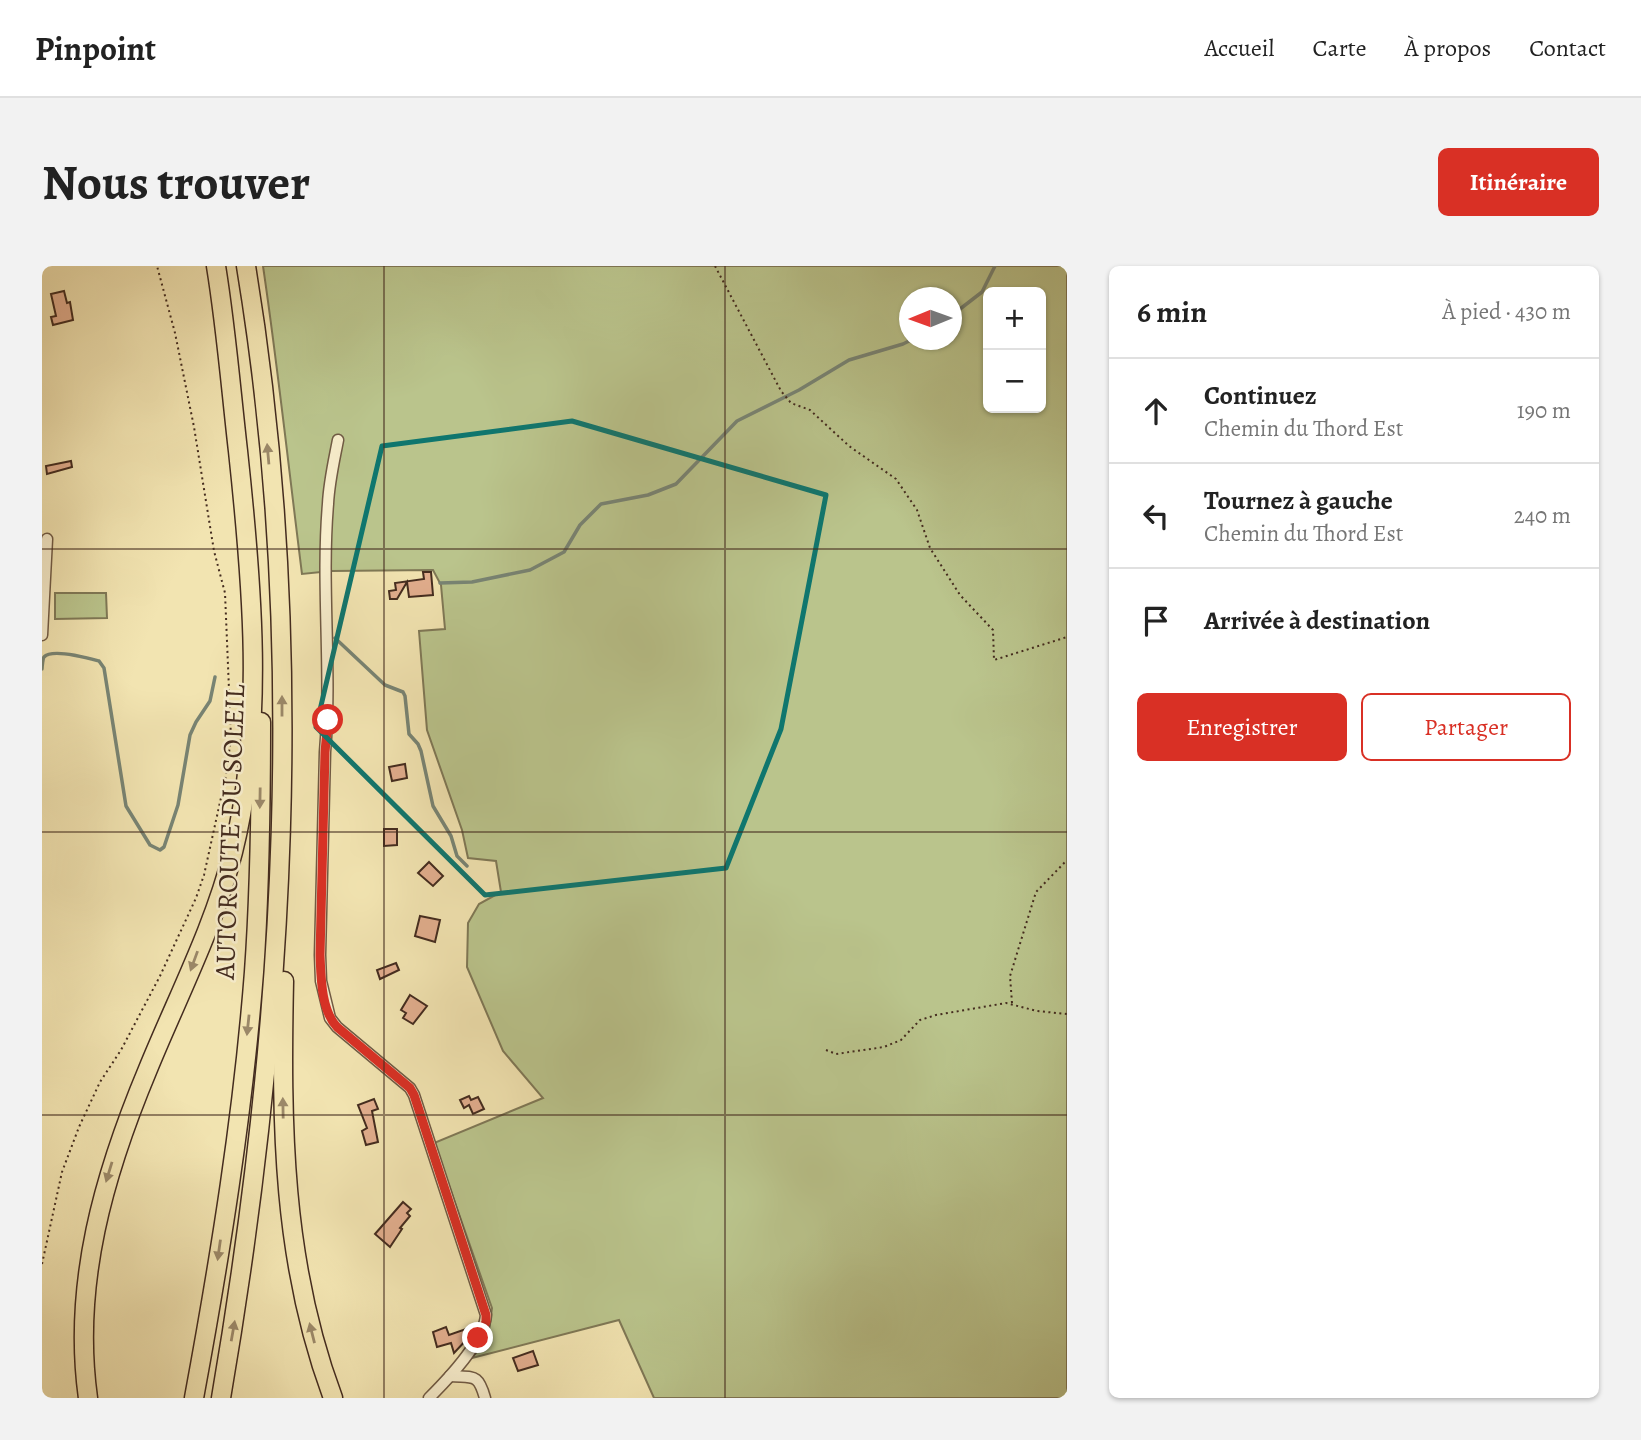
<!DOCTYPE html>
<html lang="fr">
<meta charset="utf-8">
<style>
:root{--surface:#fff;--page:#f2f2f2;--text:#222;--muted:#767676;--line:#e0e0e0;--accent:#d93025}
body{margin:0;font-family:Alegreya,serif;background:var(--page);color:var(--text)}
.controls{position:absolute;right:21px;top:21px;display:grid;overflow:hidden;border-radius:10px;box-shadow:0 2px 5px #0004}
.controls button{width:63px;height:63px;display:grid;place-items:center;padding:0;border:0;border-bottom:2px solid var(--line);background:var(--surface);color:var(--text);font:35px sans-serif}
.compass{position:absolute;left:857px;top:21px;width:63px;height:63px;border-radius:50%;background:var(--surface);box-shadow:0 2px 5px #0004;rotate:269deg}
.stop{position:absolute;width:21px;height:21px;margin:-16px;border:5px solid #d93025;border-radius:50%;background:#fff}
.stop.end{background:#d93025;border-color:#fff;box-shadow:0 2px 7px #0008}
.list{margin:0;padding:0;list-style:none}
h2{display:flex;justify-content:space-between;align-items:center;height:91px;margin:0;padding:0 28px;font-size:30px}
h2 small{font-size:23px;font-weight:400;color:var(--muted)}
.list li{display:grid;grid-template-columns:46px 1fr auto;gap:21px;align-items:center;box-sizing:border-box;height:105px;padding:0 28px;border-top:2px solid var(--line)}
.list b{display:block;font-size:26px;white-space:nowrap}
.list p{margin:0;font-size:23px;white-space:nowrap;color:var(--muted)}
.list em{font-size:23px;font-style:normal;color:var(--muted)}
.actions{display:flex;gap:14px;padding:21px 28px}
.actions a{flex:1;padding:16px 0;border:2px solid var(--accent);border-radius:10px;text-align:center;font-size:24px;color:var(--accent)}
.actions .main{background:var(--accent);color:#fff}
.icon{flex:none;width:38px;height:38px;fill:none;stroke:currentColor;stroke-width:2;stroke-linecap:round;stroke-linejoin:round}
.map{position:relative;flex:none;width:1025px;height:1132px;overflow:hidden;border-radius:10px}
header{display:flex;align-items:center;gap:42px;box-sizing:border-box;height:98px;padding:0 35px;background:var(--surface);border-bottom:2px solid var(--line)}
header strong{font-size:33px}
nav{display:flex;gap:38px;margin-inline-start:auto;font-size:24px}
.intro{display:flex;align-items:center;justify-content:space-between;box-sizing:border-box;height:168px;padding:0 42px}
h1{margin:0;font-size:49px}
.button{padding:18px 32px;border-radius:10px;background:var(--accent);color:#fff;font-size:24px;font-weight:700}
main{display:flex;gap:42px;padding:0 42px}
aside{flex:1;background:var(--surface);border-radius:10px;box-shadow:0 2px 5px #0004}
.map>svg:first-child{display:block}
.green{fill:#bac48c;stroke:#7f7856;stroke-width:2;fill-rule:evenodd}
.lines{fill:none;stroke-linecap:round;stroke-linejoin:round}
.stream{stroke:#788474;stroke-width:3.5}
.building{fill:#e2ae8e;stroke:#442c1f;stroke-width:2}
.street-casing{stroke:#705a44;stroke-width:13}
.highway-casing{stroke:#442c1f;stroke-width:21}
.path{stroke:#442c1f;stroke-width:2;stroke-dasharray:2 3.5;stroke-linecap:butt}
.street{stroke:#f7edcc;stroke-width:10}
.highway{stroke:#f2e4b1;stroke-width:18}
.oneway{fill:#9b8868}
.route{stroke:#d93025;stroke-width:9}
.marked{fill:none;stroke:#0f766e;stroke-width:5;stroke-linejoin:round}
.grid{fill:none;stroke:#442c1f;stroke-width:2;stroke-opacity:0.55}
.labels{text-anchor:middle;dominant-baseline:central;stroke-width:5;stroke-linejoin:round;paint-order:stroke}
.street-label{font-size:28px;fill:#442c1f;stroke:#f7edcc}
</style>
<header>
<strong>Pinpoint</strong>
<nav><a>Accueil</a><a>Carte</a><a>À propos</a><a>Contact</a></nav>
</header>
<div class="intro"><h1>Nous trouver</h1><a class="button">Itinéraire</a></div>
<main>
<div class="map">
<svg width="1025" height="1132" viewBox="0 0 1025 1132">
<rect width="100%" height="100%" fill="#f2e4b1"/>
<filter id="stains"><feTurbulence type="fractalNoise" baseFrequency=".00286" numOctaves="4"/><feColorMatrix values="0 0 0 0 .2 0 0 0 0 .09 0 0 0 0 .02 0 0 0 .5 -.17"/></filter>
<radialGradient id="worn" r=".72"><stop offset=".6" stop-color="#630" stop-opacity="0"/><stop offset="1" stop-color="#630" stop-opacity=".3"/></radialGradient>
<!-- green -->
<g class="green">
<path d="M 221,0 L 1025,0 L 1025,1132 L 612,1132 L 577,1054 L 430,1092 L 446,1072 L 450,1042 L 392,877 L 501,832 L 461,785 L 425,701 L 426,657 L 437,638 L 459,626 L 454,595 L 426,592 L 420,564 L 385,464 L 377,365 L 403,363 L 399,319 L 391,304 L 289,305 L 260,308 C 247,205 236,102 221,0 ZM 946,26 L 999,26 L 999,142 L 946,142 ZM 867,32 L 909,32 L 909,74 L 867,74 Z"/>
<path d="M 13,327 L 64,327 L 65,352 L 13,353 Z"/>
</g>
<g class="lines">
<!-- stream -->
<g class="stream">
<path d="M 909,50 L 940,26 L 953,0"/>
<path d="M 398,317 L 430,316 L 488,304 L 522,286 L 538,259 L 559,238 L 606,229 L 634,218 L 695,155 L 757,124 L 807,94 L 861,78 L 869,74"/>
<path d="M 293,372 L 343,419 L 361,426 L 363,430 L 367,468 L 376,478 L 379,485 L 391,540 L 409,570 L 415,590 L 425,600"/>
<path d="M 0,403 C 0,401 1,392 2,391 C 10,382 46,392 57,395 L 62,402 L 84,540 L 108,579 L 118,584 L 122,581 L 136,539 L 148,469 L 154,456 L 168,435 L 173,411"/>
</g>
</g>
<!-- building -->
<g class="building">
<path d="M 22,25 L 25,37 L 28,36 L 31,54 L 11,59 L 9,51 L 14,50 L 9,28 Z"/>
<path d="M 29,195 L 30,201 L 5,208 L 4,200 Z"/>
<path d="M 381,306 L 389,306 L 391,329 L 367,331 L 365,316 L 355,333 L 348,333 L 347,325 L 354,324 L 353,317 L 382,313 Z"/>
<path d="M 363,498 L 365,512 L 350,515 L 347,501 Z"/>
<path d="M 342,563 L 355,563 L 355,579 L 342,580 Z"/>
<path d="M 387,596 L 401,610 L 391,620 L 376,607 Z"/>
<path d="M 378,650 L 398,654 L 393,676 L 373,670 Z"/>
<path d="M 354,697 L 357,704 L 338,713 L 335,704 Z"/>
<path d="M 368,729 L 385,740 L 371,758 L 361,752 L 364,747 L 359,744 Z"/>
<path d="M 427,830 L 429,834 L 436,831 L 442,843 L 431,848 L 427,839 L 422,842 L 418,834 Z"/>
<path d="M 332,833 L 336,843 L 330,845 L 336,876 L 324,879 L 320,865 L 325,862 L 316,839 Z"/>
<path d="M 361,936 L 369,943 L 365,947 L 368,950 L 358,962 L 360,963 L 348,981 L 333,968 Z"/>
<path d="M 404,1061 L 407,1069 L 424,1063 L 427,1071 L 412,1087 L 409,1077 L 395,1081 L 391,1066 Z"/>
<path d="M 491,1085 L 496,1099 L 476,1105 L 471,1092 Z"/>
</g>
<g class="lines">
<!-- street casing -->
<g class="street-casing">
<g id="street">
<path d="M 296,174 C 292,195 287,216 286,238 C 279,320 290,403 283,486 L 278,689 L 279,715 L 288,752 L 295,761 L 368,822 L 372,829 L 444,1049 C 442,1076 406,1113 387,1132"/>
<path d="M 0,369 L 5,273"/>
<path d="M 408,1110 C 432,1112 436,1107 443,1132"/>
</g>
</g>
<!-- highway casing -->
<g class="highway-casing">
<g id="highway">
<path d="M 242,715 C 239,858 240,996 291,1132"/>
<path d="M 46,1132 C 30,1018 62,908 106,803 C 135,732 172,661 191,586 C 223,458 210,315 196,185 C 189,124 184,61 174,0"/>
<path d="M 152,1132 C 178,991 201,849 212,706 C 218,623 219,540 219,456"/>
<path d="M 179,1132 C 243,759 266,375 204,0"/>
</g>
</g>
<!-- path -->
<g class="path">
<path d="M 673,0 L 739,125 L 749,137 L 768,144 L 807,180 L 854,213 L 875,244 L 888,282 L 918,329 L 951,364 L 952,394 L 1025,371"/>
<path d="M 970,737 L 968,710 L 994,626 L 1025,594"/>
<path d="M 784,784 L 794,788 L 842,781 L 859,774 L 878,754 L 894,749 L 964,737 L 995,745 L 1025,748"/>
<path d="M 0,998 L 20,906 L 37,861 L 58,816 L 79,784 L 118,710 L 154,632 L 162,609 L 184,509 L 189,472 L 183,327 L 172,285 L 152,161 L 133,67 L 115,0"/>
</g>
<!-- street -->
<use href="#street" class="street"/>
<!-- highway -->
<use href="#highway" class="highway"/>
</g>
<!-- one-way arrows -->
<defs><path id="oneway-solid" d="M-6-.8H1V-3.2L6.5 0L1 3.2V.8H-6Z" transform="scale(1.75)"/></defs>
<g class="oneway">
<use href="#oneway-solid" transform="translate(226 188) rotate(-95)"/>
<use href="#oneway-solid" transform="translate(240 440) rotate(-90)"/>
<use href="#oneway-solid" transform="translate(218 532) rotate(91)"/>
<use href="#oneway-solid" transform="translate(152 695) rotate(110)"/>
<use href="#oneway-solid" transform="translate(206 759) rotate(96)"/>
<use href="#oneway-solid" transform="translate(241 842) rotate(-91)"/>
<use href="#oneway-solid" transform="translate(67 906) rotate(107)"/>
<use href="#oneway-solid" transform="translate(177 984) rotate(98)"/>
<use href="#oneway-solid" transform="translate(191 1065) rotate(-80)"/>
<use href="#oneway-solid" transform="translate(270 1067) rotate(-104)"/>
</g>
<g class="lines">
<!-- route -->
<path class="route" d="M 286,454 L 283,486 L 278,689 C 279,711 279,744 295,761 L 368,822 L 372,829 L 444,1049 L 444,1056 L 436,1072"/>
</g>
<!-- marked area -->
<path class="marked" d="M 530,155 L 784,229 L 739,463 L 684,602 L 443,629 L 274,461 L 340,180 Z"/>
<!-- grid -->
<path class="grid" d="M 342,0 L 342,1132M 683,0 L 683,1132M 0,283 L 1025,283M 0,566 L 1025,566M 0,849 L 1025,849"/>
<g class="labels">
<!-- street labels -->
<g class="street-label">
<text transform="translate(188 566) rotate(-88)">AUTOROUTE DU SOLEIL</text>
</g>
</g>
<rect width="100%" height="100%" filter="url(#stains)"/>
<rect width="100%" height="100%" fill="url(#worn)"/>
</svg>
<div class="controls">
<button>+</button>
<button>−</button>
</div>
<svg class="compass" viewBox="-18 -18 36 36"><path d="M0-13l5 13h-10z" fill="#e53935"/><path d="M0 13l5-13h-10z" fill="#767676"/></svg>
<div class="stop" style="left:286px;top:454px"></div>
<div class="stop end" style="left:436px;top:1072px"></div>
</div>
<aside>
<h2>6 min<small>À pied · 430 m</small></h2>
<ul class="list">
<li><svg class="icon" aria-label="ahead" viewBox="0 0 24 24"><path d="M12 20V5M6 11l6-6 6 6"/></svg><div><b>Continuez</b><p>Chemin du Thord Est</p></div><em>190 m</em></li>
<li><svg class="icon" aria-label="left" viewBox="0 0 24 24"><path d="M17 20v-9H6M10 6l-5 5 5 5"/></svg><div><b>Tournez à gauche</b><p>Chemin du Thord Est</p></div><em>240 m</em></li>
<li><svg class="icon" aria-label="arrive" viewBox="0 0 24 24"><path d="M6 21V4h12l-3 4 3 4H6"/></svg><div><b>Arrivée à destination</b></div></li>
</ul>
<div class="actions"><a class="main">Enregistrer</a><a>Partager</a></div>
</aside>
</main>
